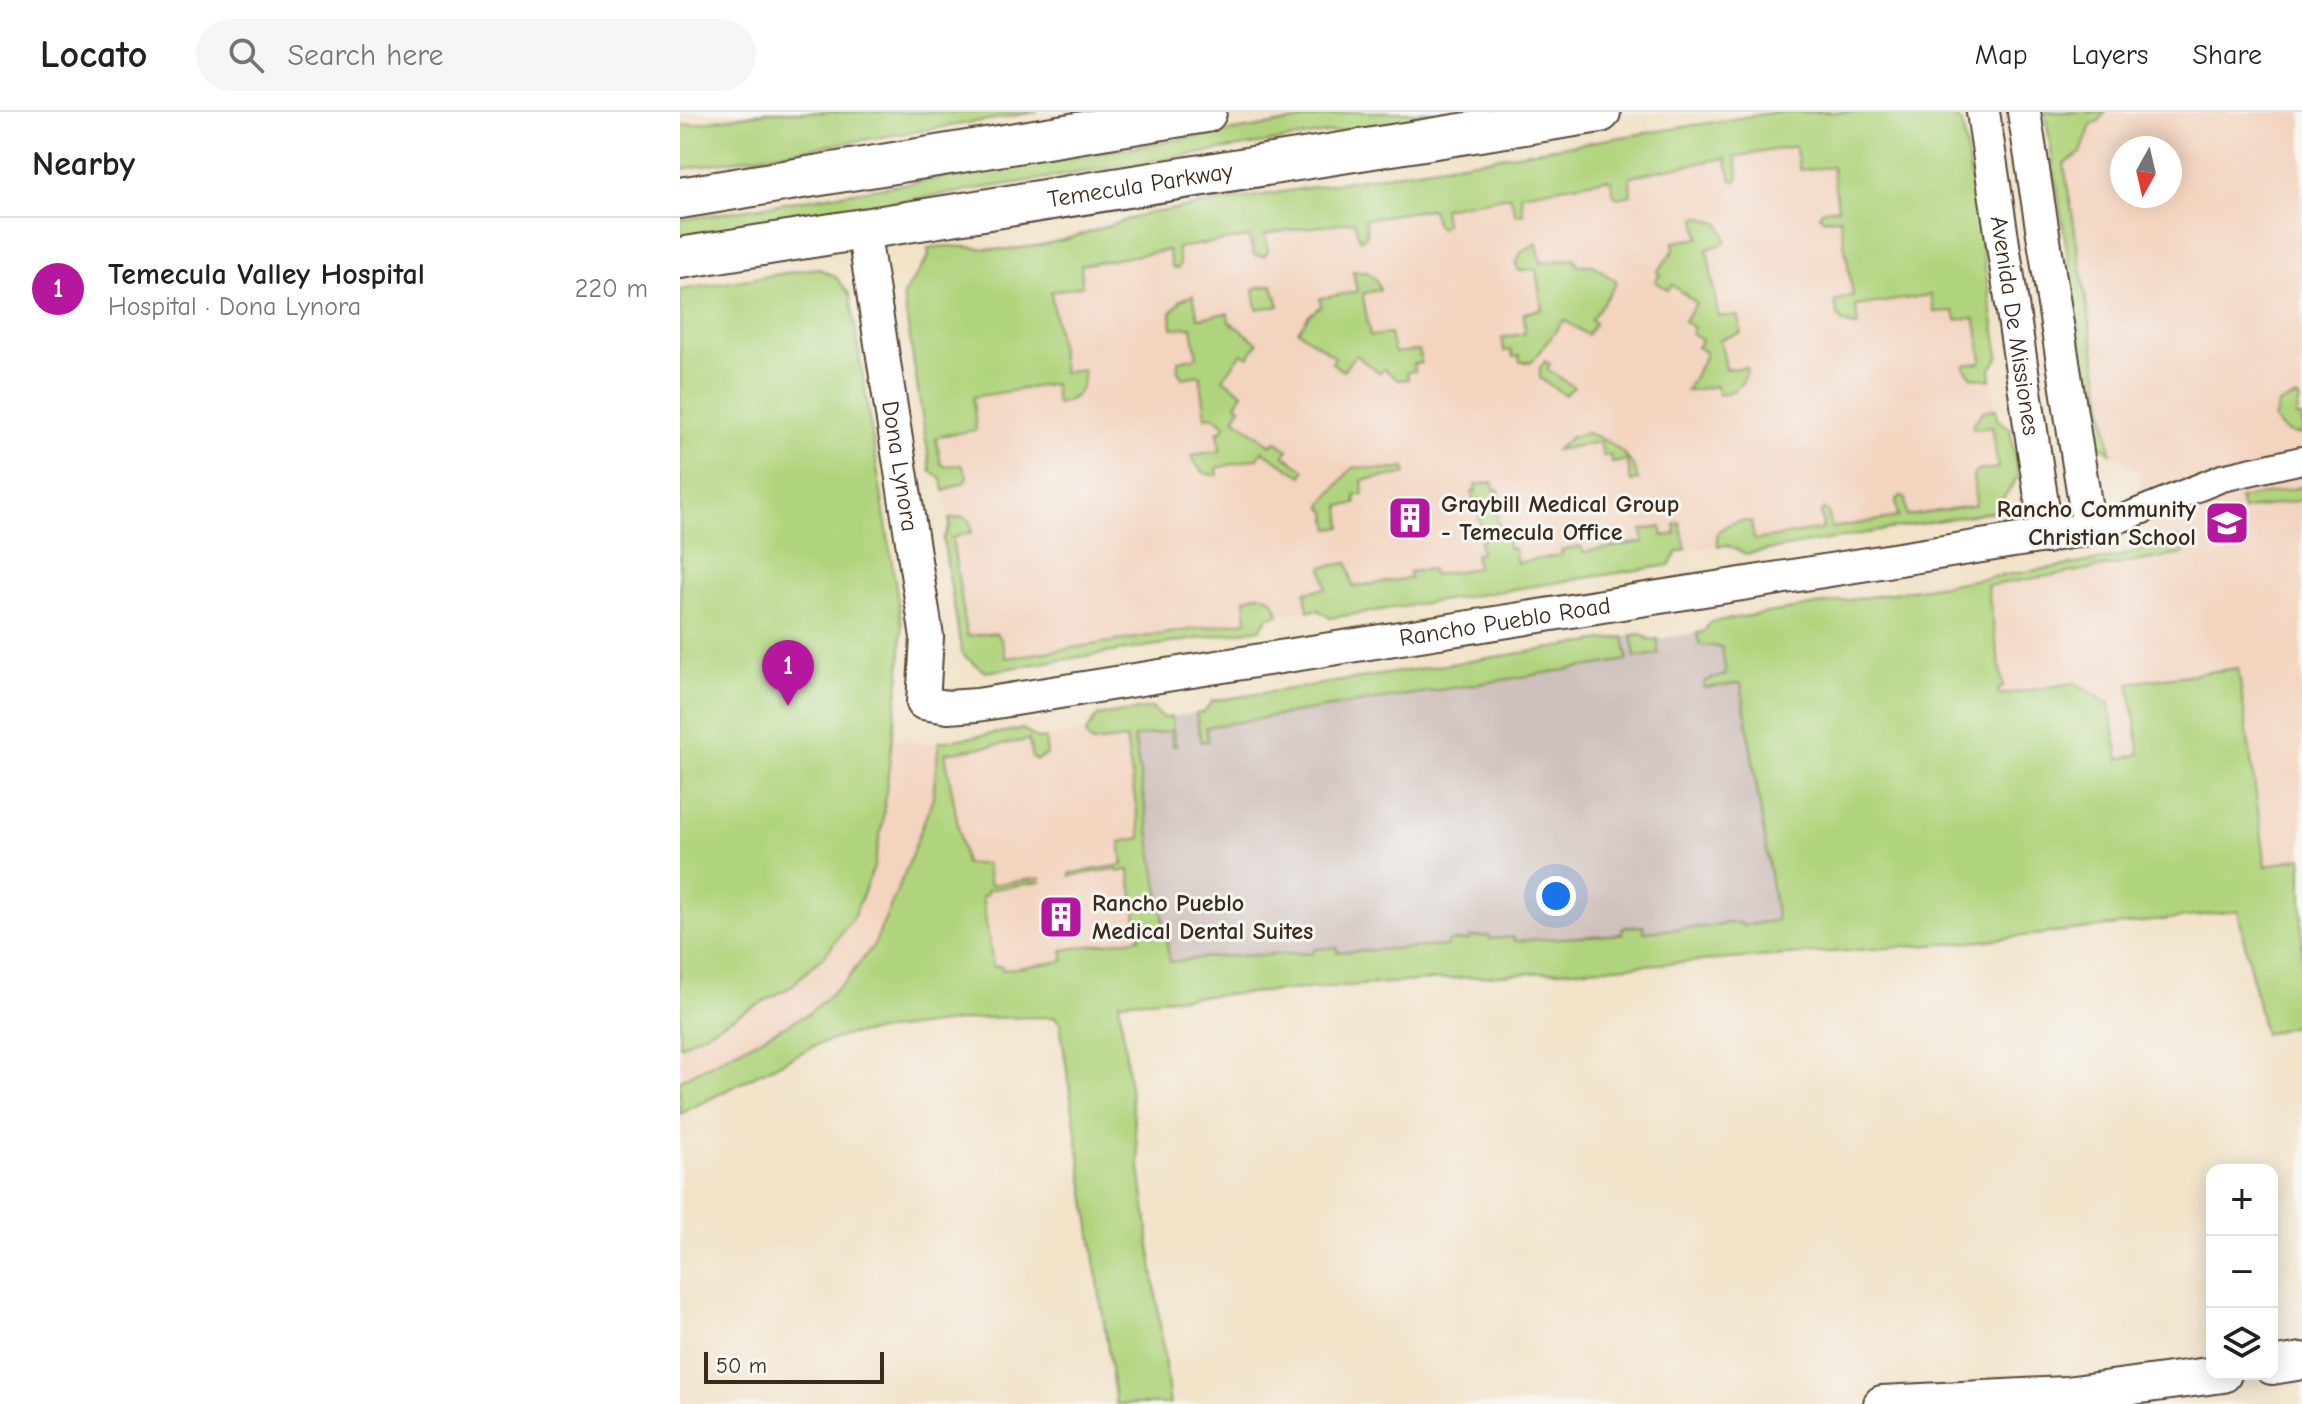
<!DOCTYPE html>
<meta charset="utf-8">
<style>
:root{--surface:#fff;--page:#f6f6f6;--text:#202124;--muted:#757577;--line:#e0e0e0;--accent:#b5179e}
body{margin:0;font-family:"Comic Neue",sans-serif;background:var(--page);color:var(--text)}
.controls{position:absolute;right:24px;bottom:24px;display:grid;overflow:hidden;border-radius:16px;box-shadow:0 4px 20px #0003}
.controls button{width:72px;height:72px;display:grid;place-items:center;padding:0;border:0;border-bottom:2px solid var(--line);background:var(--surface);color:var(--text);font:40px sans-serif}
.compass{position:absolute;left:1430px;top:24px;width:72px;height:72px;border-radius:50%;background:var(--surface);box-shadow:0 4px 20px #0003;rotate:188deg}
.scale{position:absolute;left:24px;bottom:20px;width:180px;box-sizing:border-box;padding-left:8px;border:4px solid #3b2a1e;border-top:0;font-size:22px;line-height:28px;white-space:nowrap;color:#3b2a1e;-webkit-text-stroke:6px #f6f6f2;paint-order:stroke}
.you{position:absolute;left:876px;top:784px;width:28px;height:28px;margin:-20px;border:6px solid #fff;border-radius:50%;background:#1a73e8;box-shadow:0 0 0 12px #1a73e833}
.badge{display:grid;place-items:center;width:52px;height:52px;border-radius:50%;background:var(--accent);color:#fff;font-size:26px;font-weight:700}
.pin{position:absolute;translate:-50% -66px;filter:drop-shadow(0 2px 4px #0008)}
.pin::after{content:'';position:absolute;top:42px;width:28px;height:24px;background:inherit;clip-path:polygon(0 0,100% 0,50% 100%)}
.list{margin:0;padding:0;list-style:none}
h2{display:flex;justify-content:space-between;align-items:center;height:104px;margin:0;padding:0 32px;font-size:34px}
h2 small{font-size:26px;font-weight:400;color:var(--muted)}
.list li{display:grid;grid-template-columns:52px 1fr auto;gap:24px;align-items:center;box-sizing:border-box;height:144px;padding:0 32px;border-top:2px solid var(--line)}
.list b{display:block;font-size:30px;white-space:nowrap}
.list p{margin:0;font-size:26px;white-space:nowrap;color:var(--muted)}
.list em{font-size:26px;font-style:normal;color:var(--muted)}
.icon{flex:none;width:44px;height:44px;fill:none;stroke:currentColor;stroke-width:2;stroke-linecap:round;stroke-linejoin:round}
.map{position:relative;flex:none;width:1622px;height:1292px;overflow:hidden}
header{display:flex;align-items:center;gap:48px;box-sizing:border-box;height:112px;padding:0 40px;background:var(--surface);border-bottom:2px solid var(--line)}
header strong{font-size:38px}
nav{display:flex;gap:44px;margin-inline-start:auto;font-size:28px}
.search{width:560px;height:72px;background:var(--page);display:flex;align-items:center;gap:20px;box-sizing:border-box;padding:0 28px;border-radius:44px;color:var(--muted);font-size:30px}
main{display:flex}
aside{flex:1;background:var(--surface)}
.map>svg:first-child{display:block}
.built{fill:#f3d4bf;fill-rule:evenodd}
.industrial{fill:#cfc0bb}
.green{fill:#b0d47d;stroke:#767f4e;stroke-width:2}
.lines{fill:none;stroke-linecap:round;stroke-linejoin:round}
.minor-casing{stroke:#564637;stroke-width:30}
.tertiary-casing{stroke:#564637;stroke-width:36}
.secondary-casing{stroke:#564637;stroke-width:40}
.primary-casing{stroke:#564637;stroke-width:44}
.minor{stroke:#fff;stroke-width:26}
.tertiary{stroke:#fff;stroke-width:32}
.secondary{stroke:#fff;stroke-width:36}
.primary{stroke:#fff;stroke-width:40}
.labels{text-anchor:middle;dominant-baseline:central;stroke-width:6;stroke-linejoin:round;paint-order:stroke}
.street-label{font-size:24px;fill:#3b2a1e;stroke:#f6f6f2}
.poi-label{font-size:24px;font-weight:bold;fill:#3b2a1e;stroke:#f6f6f2;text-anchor:start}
</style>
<header>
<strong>Locato</strong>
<div class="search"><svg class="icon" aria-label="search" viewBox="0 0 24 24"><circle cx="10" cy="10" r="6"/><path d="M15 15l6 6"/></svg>Search here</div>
<nav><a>Map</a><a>Layers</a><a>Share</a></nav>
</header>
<main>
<aside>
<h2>Nearby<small></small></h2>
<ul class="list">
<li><span class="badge">1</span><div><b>Temecula Valley Hospital</b><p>Hospital · Dona Lynora</p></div><em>220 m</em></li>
</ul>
</aside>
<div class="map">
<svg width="1622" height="1292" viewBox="0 0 1622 1292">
<rect width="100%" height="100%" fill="#f6f6f2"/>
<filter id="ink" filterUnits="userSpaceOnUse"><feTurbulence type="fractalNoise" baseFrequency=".0125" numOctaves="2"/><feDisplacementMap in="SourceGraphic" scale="16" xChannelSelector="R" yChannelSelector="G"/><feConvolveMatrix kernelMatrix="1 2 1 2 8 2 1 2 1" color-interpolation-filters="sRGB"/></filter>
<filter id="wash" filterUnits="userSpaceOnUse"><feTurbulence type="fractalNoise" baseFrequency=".006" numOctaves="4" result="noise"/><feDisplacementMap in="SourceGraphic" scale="32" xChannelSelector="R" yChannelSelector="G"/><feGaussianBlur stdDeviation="1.8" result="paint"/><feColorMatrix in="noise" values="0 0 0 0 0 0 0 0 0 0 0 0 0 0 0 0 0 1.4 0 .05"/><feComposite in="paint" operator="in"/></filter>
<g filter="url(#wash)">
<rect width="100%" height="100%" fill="#f2e2c7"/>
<!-- built -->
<g class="built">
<path d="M 1096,0 L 1267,0 L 1282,11 L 1319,244 L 1310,259 L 1317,307 L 1330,316 L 1338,365 L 1314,399 L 1066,442 L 1047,433 L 998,439 L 989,453 L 664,504 L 650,506 L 638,498 L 588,504 L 580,517 L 305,560 L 282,542 L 263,427 L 270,414 L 267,391 L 262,367 L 251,360 L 223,183 L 249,144 L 248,136 L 266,133 L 329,137 L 392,127 L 466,102 Z"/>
<path d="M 1365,0 L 1622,0 L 1622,769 L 1554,786 L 1055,507 L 1439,445 L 1476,433 L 1458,360 L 1417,331 ZM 1442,36 L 1490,36 L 1490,84 L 1442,84 Z"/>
<path d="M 170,191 L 222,515 L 213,627 L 248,632 L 343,617 L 357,627 L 406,619 L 417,604 L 442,600 L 481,871 L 304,906 L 166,923 L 134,934 L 0,1002 L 0,220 Z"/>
</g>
<!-- industrial -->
<path class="industrial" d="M 1055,507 L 1112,828 L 481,871 L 442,600 L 472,596 L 483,606 L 524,600 L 532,589 L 960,522 L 972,528 L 1023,520 L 1031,510 Z"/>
<!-- green -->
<g class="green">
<path d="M 86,0 L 358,0 L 0,57 L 0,14 Z"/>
<path d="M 671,0 L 777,0 L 0,125 L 0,108 Z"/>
<path d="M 1096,0 L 1267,0 L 1282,11 L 1319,244 L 1310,259 L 1311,268 L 1292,265 L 1284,255 L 1286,252 L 1300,251 L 1302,247 L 1296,209 L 1293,206 L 1276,208 L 1274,199 L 1254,200 L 1251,183 L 1176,194 L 1178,214 C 1161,214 1156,205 1155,189 L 1173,183 L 1160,106 L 1143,107 L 1139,103 L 1143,98 L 1158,96 L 1152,55 L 1120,58 L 1115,34 L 1055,45 L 1059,64 L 1056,69 L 1051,68 L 1046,46 L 950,64 L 951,83 L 937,86 L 934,83 L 931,69 L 927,67 L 841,82 L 843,102 L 836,103 L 830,84 L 763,96 L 765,112 L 760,116 L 756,114 L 753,99 L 749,97 L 685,107 L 687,123 L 680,128 L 674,109 L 585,122 L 588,139 L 584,144 L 574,143 L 569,125 L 497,136 L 500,153 L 497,157 L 492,155 L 488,138 L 401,153 L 402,174 L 371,180 L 383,260 L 403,258 C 405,278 396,289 376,292 L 374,272 L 293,285 L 296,318 L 259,324 L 256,327 L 261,352 L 264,354 L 282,353 L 287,363 L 285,370 L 264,379 L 262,367 L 251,360 L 223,183 L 249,144 L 248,136 C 275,131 301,138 328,137 C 376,135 420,115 466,102 Z"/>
<path d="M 1365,0 L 1425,0 L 1419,9 L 1411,13 L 1401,41 L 1384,52 L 1431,341 L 1417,331 Z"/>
<path d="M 1019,104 L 1040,112 L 1046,127 L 1044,132 L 1027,137 L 1038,204 L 1058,204 L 1061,221 L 1040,227 L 1046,257 L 1067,255 C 1066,273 1054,281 1038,283 L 1036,274 L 1006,279 L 1025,245 L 1025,240 L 1017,235 L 1022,228 L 1011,221 L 1014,216 L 1004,209 L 1016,191 L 992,173 L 988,178 L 975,169 L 980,162 L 977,160 L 994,138 L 993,130 L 1019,126 L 1016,106 Z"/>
<path d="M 857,131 L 861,151 L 895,146 L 897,153 L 913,153 L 937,170 L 911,208 L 915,211 L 907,223 L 884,208 L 852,250 L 840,250 L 839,244 L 833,245 L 831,238 L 824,239 L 822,226 L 845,221 L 844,201 L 862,197 L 856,157 L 839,159 L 836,152 L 842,139 Z"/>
<path d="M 137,156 L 155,164 L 170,183 L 222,515 L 220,561 L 202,713 L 194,755 L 174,804 L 146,842 L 109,876 L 0,934 L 0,178 Z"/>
<path d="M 673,159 L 687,160 L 696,167 L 700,178 L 684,181 L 683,185 L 690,224 L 710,222 L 714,240 L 716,241 L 739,238 L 741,251 L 733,252 L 735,259 L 727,260 L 728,267 L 718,268 L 704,257 L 700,261 L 675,243 L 663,259 L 652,251 L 655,245 L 618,219 L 629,203 L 641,194 L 640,186 L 677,180 Z"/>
<path d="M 593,173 L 599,194 L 577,197 L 574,178 L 576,176 Z"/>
<path d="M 513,183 L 518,206 L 548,201 L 549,209 L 578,231 L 568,245 L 562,241 L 543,267 L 563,281 L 556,292 L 561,295 L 554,306 L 591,333 L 595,329 L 608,338 L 604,343 L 625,358 L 622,364 L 582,339 L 578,346 L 537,356 L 538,363 C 523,364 517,356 512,343 L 540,339 L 538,319 L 542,319 L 545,313 L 534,304 L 526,305 L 520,263 L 502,266 L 498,259 L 498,249 L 517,245 L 512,215 L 492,216 L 491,201 L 501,188 Z"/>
<path d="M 865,249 L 870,252 L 867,257 L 894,275 L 885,283 L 860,266 L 860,256 Z"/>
<path d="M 1617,285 L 1620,288 L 1616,305 L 1622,305 L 1622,322 C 1609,324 1601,317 1594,308 L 1599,292 Z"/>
<path d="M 1316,297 L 1317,307 L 1330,316 L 1338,365 L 1314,399 L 1066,442 L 1047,433 L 1038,434 L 1037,421 C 1046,412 1059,407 1071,410 L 1074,427 L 1077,428 L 1143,417 L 1141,400 L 1144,397 L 1148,400 L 1152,416 L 1218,405 L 1216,388 L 1221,384 L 1225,387 L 1227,404 L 1296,393 L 1293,363 L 1298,359 L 1318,356 L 1312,315 L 1293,317 L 1293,312 L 1303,299 Z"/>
<path d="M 906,321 C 929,327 954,344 958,368 L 951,370 L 947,348 L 932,351 L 930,343 L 923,344 L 920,330 L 876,338 L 891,325 Z"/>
<path d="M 677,355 C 694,357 708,359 725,356 L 726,362 L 682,368 L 683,382 L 675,384 L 676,392 L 660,394 L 662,415 L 650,417 L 647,400 L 642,395 L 644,390 L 671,357 Z"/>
<path d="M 813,370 L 814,378 L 819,377 L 822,392 L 815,393 L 821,425 L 826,425 L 829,437 L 834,436 L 837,451 L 882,443 L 881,438 L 901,434 L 903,440 L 964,430 L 962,418 L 981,415 L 983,424 L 996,422 L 995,412 L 1000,411 L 1006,438 L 998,440 L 989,453 L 650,506 L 638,498 L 628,499 L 625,480 L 646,476 L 642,455 L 668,451 L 673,475 L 730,466 L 729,460 L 751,457 L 752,463 L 797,456 L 795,442 L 801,441 L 799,429 L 803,428 L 798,396 L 794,397 L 792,380 L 796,379 L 795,373 Z"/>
<path d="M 1622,375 L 1622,388 L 1563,398 L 1560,387 Z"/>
<path d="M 283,405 L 290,409 L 292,420 L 272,426 L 287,524 L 316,521 L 321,527 L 326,546 L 567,509 L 565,487 C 582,479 595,483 599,503 L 588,505 L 580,517 L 305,560 L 282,542 L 263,427 L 270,414 L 269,407 Z"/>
<path d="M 1494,426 L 1498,426 L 1506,437 L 1503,442 L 1307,474 L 1323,575 L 1318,577 L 1319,583 L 1395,571 L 1429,592 L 1439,647 L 1460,642 L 1449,571 L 1558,556 L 1586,754 L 1622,745 L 1622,912 L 1584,922 L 1558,799 L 1293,830 L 439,890 L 490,1292 L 436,1292 L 380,911 L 375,905 L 304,906 L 167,923 L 134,934 L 0,1002 L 0,968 L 128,902 L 166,869 L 195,831 L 228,753 L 253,685 L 259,630 L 343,617 L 357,627 L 365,626 L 367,643 L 356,648 L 352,645 L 349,628 L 265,641 L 285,752 L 306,752 L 310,773 L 360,766 L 361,770 L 307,778 L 307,783 L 302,784 L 313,855 L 321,854 L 322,858 L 384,849 L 382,838 L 460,826 L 449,758 L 438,760 L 436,757 L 390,764 L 390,761 L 443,753 L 440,730 L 461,726 L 446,627 L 412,631 L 406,624 L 407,619 L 417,604 L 472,596 L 483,606 L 491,605 L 496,634 L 493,634 L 490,619 L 454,625 L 490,850 L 527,845 L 633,841 L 634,837 L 657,835 L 657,840 L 767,834 L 768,829 L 789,828 L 790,825 L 809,824 L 810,827 L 834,825 L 834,829 L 942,822 L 943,815 L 964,814 L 964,820 L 1042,813 L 1043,811 L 1061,811 L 1062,814 L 1097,808 L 1061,571 L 1024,576 L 1025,569 L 1046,563 L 1042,535 L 1020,533 L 1017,521 L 1023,520 L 1031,510 L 1439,445 Z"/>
<path d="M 960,522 L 971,528 L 978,527 L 978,542 L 955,546 L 952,523 Z"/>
<path d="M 944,525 L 948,548 L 526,615 L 528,629 L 521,630 L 516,601 L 524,600 L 532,589 Z"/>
</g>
</g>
<g filter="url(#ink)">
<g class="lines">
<!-- minor casing -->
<g class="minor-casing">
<path id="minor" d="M 1409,417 L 1443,406 L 1542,366 L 1622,348"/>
</g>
<!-- tertiary casing -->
<g class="tertiary-casing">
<g id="tertiary">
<path id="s1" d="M 1303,0 L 1367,425"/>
<path id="s2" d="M 183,117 L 247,525 L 243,591 L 268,595 L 297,593 L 1409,417 L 1344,0"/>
</g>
</g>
<!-- secondary casing -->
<g class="secondary-casing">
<g id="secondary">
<path d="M 1592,1254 L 1622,1249"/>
<path d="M 1202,1292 L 1386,1283 L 1543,1262"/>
</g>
</g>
<!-- primary casing -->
<g class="primary-casing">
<g id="primary">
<path d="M 0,86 L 526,0"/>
<path id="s3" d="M 0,146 L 920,0"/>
</g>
</g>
<!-- minor -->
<use href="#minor" class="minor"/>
<!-- tertiary -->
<use href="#tertiary" class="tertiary"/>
<!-- secondary -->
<use href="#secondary" class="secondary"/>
<!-- primary -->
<use href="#primary" class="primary"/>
</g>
</g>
<!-- icons -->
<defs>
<g id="building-square" transform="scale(2.3)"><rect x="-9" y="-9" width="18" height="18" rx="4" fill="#b5179e" stroke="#f6f6f2"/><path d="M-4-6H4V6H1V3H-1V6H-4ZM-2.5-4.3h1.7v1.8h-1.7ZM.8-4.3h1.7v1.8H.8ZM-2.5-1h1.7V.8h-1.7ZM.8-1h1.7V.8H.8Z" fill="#fff"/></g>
<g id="school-square" transform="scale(2.3)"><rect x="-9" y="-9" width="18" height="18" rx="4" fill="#b5179e" stroke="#f6f6f2"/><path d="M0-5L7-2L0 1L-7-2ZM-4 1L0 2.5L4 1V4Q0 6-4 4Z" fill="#fff"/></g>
</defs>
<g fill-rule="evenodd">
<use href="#building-square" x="730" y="406"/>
<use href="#school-square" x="1547" y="411"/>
<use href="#building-square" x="381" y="805"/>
</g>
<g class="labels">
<!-- street labels -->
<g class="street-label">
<text stroke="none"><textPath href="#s3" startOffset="466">Temecula Parkway</textPath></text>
<text stroke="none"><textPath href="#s1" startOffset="216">Avenida De Missiones</textPath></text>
<text stroke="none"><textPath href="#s2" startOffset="240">Dona Lynora</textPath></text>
<text stroke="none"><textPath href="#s2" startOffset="1068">Rancho Pueblo Road</textPath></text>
</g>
<!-- poi labels -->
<g class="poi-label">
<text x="761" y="392">Graybill Medical Group<tspan x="761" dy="28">- Temecula Office</tspan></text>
<text x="1516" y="397" text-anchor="end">Rancho Community<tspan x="1516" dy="28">Christian School</tspan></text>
<text x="412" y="791">Rancho Pueblo<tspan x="412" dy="28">Medical Dental Suites</tspan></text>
</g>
</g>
</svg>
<div class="controls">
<button>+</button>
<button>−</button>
<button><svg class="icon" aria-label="layers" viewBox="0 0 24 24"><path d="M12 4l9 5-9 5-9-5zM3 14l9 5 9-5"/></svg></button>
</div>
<svg class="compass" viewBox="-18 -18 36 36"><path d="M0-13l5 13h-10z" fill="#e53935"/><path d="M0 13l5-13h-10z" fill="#757577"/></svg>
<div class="scale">50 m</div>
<div class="you"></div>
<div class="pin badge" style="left:108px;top:594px">1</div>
</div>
</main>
